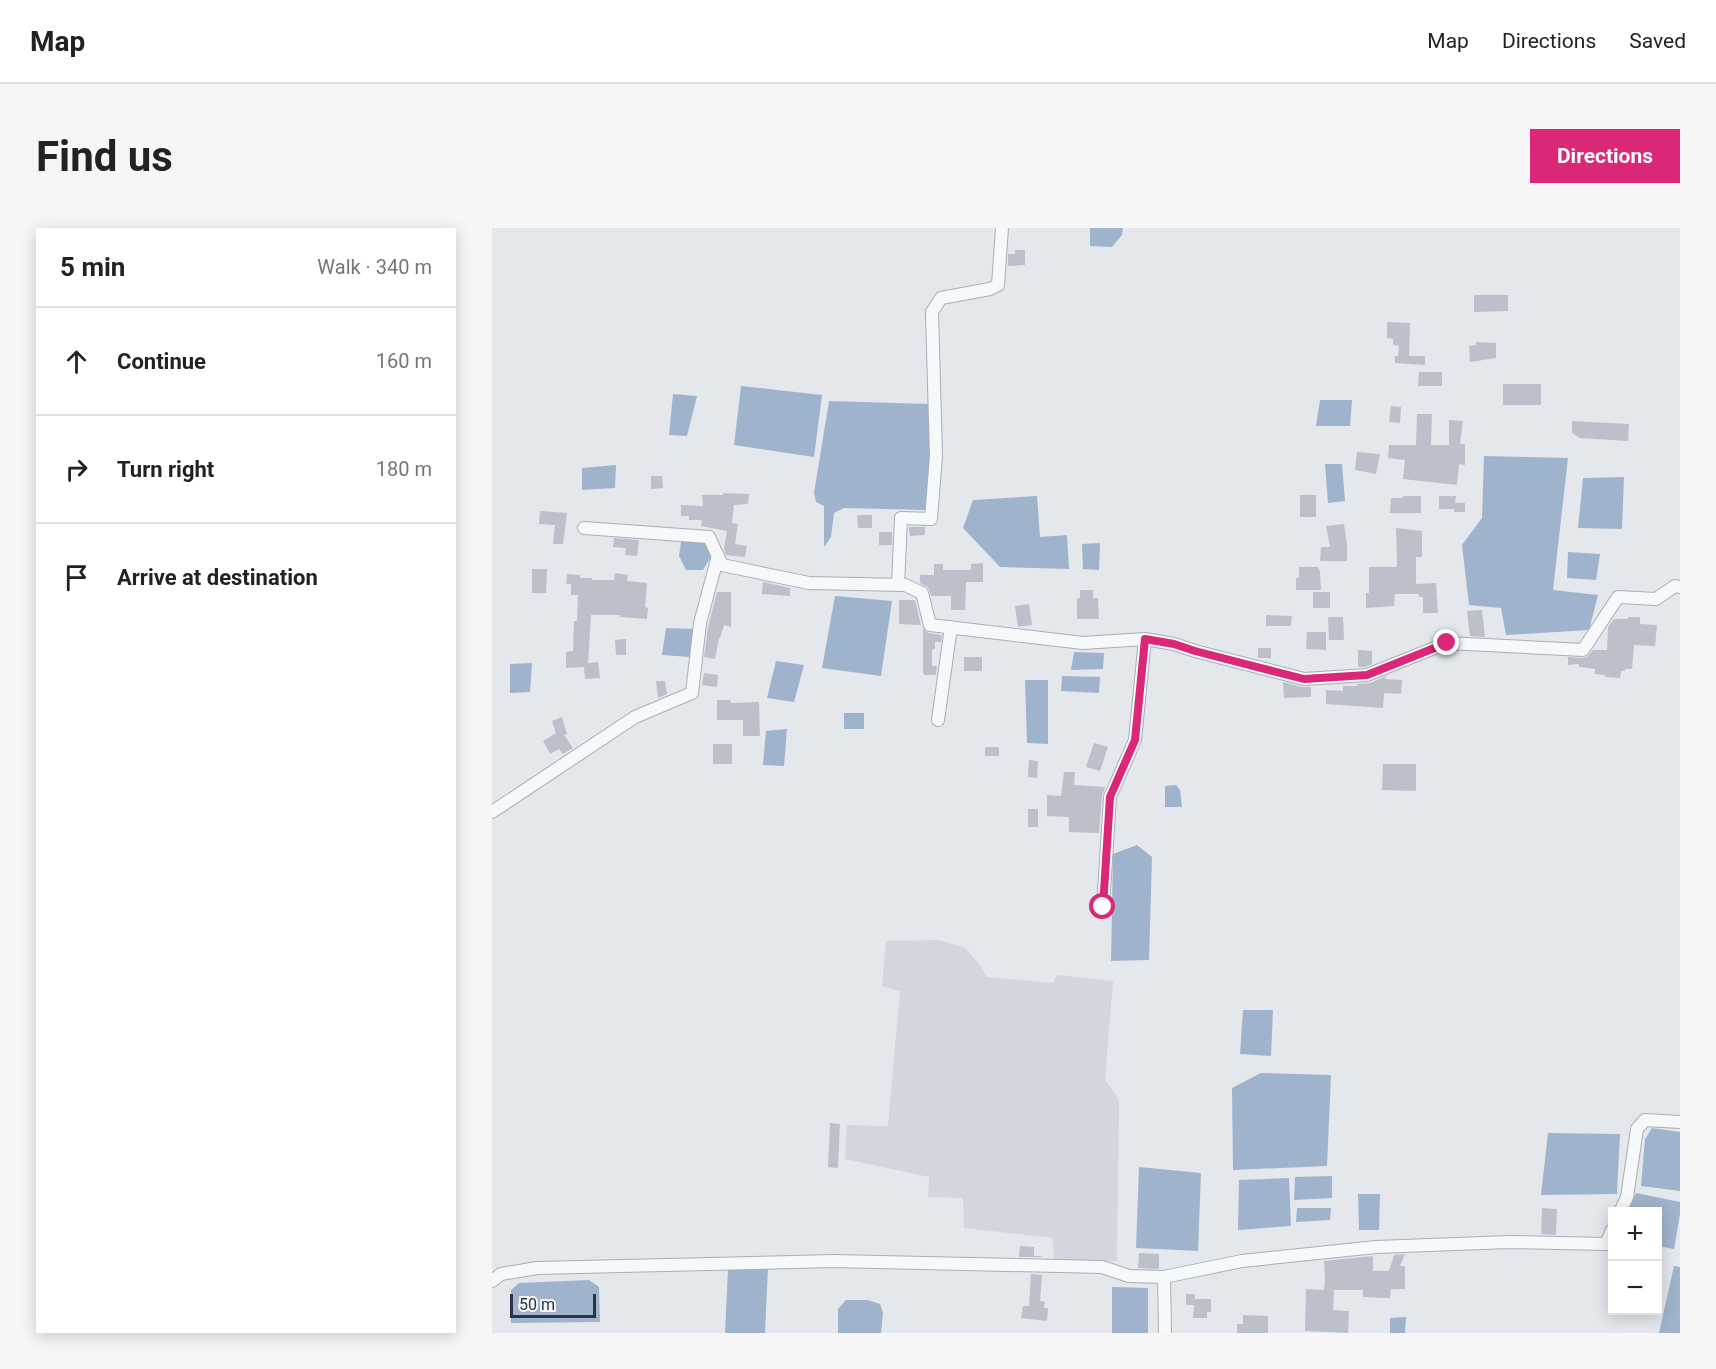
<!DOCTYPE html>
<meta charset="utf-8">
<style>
:root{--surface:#fff;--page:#f6f6f6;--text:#222;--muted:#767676;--line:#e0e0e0;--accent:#db2777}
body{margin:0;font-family:Roboto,sans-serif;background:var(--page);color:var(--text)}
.controls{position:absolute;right:18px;bottom:18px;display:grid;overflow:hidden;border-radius:0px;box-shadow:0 3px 15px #0003}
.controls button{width:54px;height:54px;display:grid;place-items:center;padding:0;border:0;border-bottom:2px solid var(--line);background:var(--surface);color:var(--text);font:30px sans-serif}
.scale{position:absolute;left:18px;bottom:15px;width:86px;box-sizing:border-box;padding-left:6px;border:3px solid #2b3445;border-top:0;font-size:16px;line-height:21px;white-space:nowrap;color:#2b3445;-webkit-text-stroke:4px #f4f6f9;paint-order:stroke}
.stop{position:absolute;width:18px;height:18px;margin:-14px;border:4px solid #db2777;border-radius:50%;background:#fff}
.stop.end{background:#db2777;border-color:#fff;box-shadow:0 2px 6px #0008}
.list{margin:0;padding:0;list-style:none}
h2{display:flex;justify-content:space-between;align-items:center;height:78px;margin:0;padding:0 24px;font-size:26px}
h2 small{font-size:20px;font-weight:400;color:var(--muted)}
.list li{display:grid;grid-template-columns:39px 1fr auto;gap:18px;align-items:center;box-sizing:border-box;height:108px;padding:0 24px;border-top:2px solid var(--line)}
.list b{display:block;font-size:22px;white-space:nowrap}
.list em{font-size:20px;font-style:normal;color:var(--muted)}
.icon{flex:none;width:33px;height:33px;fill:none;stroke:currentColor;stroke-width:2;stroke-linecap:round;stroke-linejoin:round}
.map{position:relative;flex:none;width:1188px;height:1105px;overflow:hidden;border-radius:0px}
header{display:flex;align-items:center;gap:36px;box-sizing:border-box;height:84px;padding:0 30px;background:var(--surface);border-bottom:2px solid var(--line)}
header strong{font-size:28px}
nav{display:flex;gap:33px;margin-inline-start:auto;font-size:21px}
.intro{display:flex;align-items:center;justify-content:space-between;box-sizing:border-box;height:144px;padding:0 36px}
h1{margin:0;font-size:42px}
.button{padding:15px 27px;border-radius:0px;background:var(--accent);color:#fff;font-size:21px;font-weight:700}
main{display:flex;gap:36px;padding:0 36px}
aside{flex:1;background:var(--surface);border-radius:0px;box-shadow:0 3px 15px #0003}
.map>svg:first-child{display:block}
.built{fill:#d2d6de}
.water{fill:#9fb4cc}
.building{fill:#bbc0ca}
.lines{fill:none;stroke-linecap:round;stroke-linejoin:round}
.minor-casing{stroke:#a9aeb7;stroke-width:14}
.minor{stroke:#f7f8fa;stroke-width:12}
.route{stroke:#db2777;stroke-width:8}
</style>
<header>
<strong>Map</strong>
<nav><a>Map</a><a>Directions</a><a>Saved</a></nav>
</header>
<div class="intro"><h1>Find us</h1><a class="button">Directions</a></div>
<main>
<aside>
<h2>5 min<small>Walk · 340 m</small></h2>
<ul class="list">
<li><svg class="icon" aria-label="ahead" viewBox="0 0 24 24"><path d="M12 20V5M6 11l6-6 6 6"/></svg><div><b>Continue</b></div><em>160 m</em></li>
<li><svg class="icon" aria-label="right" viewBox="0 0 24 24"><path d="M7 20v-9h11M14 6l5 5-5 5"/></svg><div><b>Turn right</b></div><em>180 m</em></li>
<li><svg class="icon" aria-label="arrive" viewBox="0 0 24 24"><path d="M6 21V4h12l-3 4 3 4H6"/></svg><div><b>Arrive at destination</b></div></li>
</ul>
</aside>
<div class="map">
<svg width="1188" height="1105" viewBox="0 0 1188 1105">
<rect width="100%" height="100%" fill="#e4e7ec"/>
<!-- built -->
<path class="built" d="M 447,712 L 473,720 L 487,736 L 495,749 L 561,755 L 565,747 L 621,753 L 613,852 L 627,872 L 625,1033 L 562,1033 L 561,1010 L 472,1000 L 471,970 L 436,969 L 437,949 L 353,931 L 355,897 L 396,898 L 408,763 L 390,758 L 394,713 Z"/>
<!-- water -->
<g class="water">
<path d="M 598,0 L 631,0 L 630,7 L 620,19 L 598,18 Z"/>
<path d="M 249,158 L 330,167 L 322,229 L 242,217 Z"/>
<path d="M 181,166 L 205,168 L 195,208 L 177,207 Z"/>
<path d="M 828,172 L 860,172 L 858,198 L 824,198 Z"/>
<path d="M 337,173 L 436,176 L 440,213 L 433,282 L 352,280 L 342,285 L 339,309 L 332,319 L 332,278 L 324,274 L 322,265 Z"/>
<path d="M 992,228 L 1076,230 L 1061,362 L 1106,367 L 1097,402 L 1014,407 L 1009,380 L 977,377 L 970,317 L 990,290 Z"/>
<path d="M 833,236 L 850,236 L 853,273 L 836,275 Z"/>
<path d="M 124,237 L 123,260 L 90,262 L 90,240 Z"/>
<path d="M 1132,249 L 1130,301 L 1086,300 L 1091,250 Z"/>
<path d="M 545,268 L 548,309 L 575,307 L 577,341 L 508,339 L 471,300 L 481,272 Z"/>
<path d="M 213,313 L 219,329 L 211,342 L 194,342 L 187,328 L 189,314 Z"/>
<path d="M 608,315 L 607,342 L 591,341 L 590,316 Z"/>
<path d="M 1076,324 L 1108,326 L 1104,352 L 1075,350 Z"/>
<path d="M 343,368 L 400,373 L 389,448 L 330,440 Z"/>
<path d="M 174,400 L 201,401 L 198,429 L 170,427 Z"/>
<path d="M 582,424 L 612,425 L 611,441 L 579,442 Z"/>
<path d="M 284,433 L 312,437 L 302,474 L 275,470 Z"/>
<path d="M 40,435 L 38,464 L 18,465 L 18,436 Z"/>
<path d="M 570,448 L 608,449 L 607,465 L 569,463 Z"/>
<path d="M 533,452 L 556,452 L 556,516 L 535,515 Z"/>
<rect x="352" y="485" width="20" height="16"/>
<path d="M 295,501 L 292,538 L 271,537 L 274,503 Z"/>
<path d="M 684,557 L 688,562 L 690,579 L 673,579 L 673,558 Z"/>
<path d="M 645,617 L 660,629 L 657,732 L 619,733 L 621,626 Z"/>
<path d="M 751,782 L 781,782 L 779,828 L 748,826 Z"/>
<path d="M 769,845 L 839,847 L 835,938 L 741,942 L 740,860 Z"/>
<path d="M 1160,900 L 1188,904 L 1188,963 L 1149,958 L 1153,911 Z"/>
<path d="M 1056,905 L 1128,906 L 1125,966 L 1049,967 Z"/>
<path d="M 647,939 L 709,945 L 706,1023 L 644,1020 Z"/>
<path d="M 840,948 L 840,970 L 802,972 L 803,949 Z"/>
<path d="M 797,950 L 799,998 L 746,1002 L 747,952 Z"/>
<path d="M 1144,965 L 1188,974 L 1188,986 L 1182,1021 L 1166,1018 L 1166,984 L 1136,983 Z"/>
<path d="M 866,966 L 888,966 L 887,1002 L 867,1002 Z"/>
<path d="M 805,980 L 839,980 L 838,992 L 804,994 Z"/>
<path d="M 1182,1038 L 1188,1039 L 1188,1105 L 1167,1105 Z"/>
<path d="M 276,1040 L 273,1105 L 233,1105 L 236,1042 Z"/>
<path d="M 97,1052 L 107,1059 L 108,1094 L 19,1095 L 19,1062 L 27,1055 Z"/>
<path d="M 620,1059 L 656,1060 L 656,1105 L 620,1105 Z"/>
<path d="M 354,1072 L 375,1072 L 388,1076 L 391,1085 L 389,1105 L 346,1105 L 346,1081 Z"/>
<path d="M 914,1089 L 913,1105 L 898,1105 L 898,1090 Z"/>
</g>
<!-- building -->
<g class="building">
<path d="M 523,22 L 533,22 L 533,37 L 516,38 L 516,26 L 523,26 Z"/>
<path d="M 982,67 L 1016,67 L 1016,83 L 982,84 Z"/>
<path d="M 895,94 L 918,95 L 917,128 L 933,128 L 933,137 L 903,135 L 903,128 L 906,128 L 907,118 L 901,117 L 901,111 L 895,110 Z"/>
<path d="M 984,114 L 1004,115 L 1004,130 L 978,134 L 977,118 L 984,117 Z"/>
<path d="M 927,144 L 950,144 L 950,158 L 926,158 Z"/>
<rect x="1011" y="156" width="38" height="21"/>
<path d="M 899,178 L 909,179 L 908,195 L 897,194 Z"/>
<path d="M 925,186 L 940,186 L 939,217 L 957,217 L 957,192 L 971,193 L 968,216 L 973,216 L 973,237 L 967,236 L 965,257 L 911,251 L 913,232 L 896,230 L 897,217 L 924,217 Z"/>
<path d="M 1080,193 L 1137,196 L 1136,213 L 1088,210 L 1080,205 Z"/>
<path d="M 865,224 L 888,226 L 884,246 L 863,242 Z"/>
<path d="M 159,248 L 170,248 L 171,260 L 159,261 Z"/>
<path d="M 231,265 L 257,266 L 256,276 L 242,277 L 240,295 L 246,296 L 243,316 L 255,318 L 253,329 L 234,327 L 232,321 L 235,303 L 209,298 L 210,292 L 197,292 L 197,288 L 189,288 L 189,277 L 211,278 L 210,267 L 231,267 Z"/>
<rect x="808" y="267" width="16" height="22"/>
<path d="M 911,268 L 929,268 L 929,285 L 898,285 L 899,270 L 911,270 Z"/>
<path d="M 947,268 L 964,268 L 963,275 L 973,275 L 973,284 L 962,284 L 962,281 L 947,281 Z"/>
<path d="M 48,283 L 75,285 L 71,316 L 61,316 L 63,297 L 47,296 Z"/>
<path d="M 365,287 L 380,287 L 380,300 L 366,300 Z"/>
<path d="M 852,296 L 855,316 L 855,333 L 828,333 L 829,319 L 838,319 L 834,298 Z"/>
<path d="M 417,299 L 433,299 L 433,307 L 418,308 Z"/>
<path d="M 904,300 L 930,303 L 930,329 L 924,329 L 924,356 L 944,355 L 946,385 L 931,385 L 931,369 L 927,369 L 927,366 L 903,366 L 902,378 L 874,380 L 874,365 L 877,365 L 877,339 L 904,339 L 905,338 Z"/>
<rect x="387" y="304" width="13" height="13"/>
<path d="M 122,310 L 147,312 L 145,328 L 133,327 L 134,320 L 121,319 Z"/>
<path d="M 491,335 L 491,354 L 474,354 L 473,382 L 459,382 L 459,368 L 439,368 L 436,359 L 428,355 L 428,347 L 442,347 L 442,336 L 451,336 L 451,342 L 479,342 L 479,336 Z"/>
<path d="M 807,339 L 826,339 L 828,344 L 829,362 L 804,362 L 804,350 L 807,350 Z"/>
<path d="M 40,341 L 55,341 L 54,365 L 40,365 Z"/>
<path d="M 123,345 L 136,347 L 135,353 L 155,355 L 153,379 L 156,380 L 155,391 L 128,389 L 128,387 L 99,387 L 96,435 L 106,434 L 108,450 L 93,451 L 92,439 L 74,440 L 74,424 L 81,423 L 82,393 L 85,393 L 86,367 L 79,367 L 79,356 L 74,356 L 75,346 L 88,347 L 88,350 L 100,350 L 100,352 L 122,352 Z"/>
<path d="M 271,354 L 298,360 L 298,368 L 270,366 Z"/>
<path d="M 588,362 L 601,362 L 601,370 L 606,370 L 607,391 L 585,391 L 585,370 L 588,370 Z"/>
<path d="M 225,364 L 239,364 L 239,399 L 232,397 L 228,410 L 227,410 L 223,431 L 212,429 L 216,399 Z"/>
<rect x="821" y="364" width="17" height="16"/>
<path d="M 407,372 L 423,372 L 429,397 L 407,396 Z"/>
<path d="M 537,376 L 540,397 L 526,399 L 523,378 Z"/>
<path d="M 990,382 L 993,409 L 978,408 L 975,383 Z"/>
<path d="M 774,387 L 800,388 L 799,398 L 774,398 Z"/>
<path d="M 836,389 L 851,389 L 852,412 L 837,412 Z"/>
<path d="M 1136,389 L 1148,389 L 1148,396 L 1165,397 L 1163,418 L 1142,417 L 1140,441 L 1133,441 L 1133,443 L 1129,443 L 1128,450 L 1113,449 L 1113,447 L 1103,446 L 1103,441 L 1087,439 L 1087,436 L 1076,437 L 1076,429 L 1091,430 L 1095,429 L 1101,422 L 1115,422 L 1116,399 L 1122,391 L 1136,391 Z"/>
<path d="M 431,401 L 436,405 L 450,407 L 449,414 L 443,414 L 443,421 L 440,421 L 440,438 L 445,438 L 444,447 L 432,447 L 432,445 L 431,445 Z"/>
<path d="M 815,404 L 834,404 L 834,422 L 814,421 Z"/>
<path d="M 134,411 L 134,427 L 124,427 L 123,412 Z"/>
<rect x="766" y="420" width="13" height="10"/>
<path d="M 866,422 L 880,423 L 880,436 L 873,439 L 866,439 Z"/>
<rect x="472" y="429" width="18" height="14"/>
<path d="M 212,445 L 226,447 L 225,459 L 210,457 Z"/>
<path d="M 894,448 L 893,451 L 910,452 L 909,466 L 892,465 L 891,480 L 834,476 L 834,462 L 851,463 L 851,458 L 865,458 L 865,456 L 878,455 Z"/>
<path d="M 164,453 L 173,453 L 175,466 L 166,470 Z"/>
<path d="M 791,454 L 810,459 L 819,459 L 819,469 L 792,470 Z"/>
<path d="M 225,472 L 239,472 L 239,475 L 267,474 L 268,508 L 251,508 L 251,492 L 225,492 Z"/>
<path d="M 70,489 L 75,506 L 72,507 L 81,520 L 71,526 L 67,521 L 58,526 L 51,513 L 64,505 L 60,493 Z"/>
<path d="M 602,515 L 616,519 L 608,543 L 594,539 Z"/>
<rect x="221" y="516" width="19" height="20"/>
<rect x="493" y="519" width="14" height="9"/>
<path d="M 537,532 L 546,533 L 545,550 L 536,549 Z"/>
<path d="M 891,536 L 924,536 L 924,563 L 890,562 Z"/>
<path d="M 572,544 L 583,544 L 582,557 L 613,559 L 610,568 L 607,605 L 577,604 L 577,589 L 555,588 L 555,567 L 569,568 Z"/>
<rect x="536" y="581" width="10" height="18"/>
<path d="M 338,895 L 348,896 L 346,940 L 336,939 Z"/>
<path d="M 1050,980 L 1065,981 L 1064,1007 L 1049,1006 Z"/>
<path d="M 528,1018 L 542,1019 L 542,1028 L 550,1028 L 550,1029 L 527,1029 Z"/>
<path d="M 647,1025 L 667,1026 L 667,1041 L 646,1040 Z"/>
<path d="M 913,1026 L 908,1038 L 913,1038 L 913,1061 L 899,1061 L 898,1070 L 891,1070 L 871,1069 L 871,1062 L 842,1062 L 841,1082 L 857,1083 L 856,1105 L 813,1103 L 814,1061 L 832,1062 L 833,1053 L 832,1033 L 881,1028 L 881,1043 L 897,1043 L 902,1027 Z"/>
<path d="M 539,1046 L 550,1047 L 548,1073 L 553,1074 L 552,1080 L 556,1080 L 555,1093 L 529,1090 L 531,1078 L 537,1078 Z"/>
<path d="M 694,1066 L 703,1066 L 703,1071 L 719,1071 L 719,1084 L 715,1084 L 715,1090 L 701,1090 L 702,1077 L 694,1077 Z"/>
<path d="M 751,1087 L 776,1088 L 776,1105 L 745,1105 L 745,1096 L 751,1096 Z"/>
</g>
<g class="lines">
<!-- minor casing -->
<g class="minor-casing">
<g id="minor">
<path d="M 92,300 L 217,309 L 230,337 L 317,355 L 413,357 L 430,365 L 438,397 L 591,415 L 653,411"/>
<path d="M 406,357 L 409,290 L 439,291 L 444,228 L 440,84 L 449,70 L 498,61 L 506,57 L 510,0"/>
<path d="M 446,492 L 459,399"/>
<path d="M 0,584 L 143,489 L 200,465 L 208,395 L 226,328"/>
<path d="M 611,679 L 618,569 L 643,512 L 653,411 L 682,416 L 703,423 L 812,451 L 875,447 L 955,415 L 1091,422 L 1126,369 L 1164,371 L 1183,358 L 1188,359"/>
<path d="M 1128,984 L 1135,969 L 1145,901 L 1153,892 L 1188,894"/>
<path d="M 672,1049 L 673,1105"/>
<path d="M 0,1053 L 9,1046 L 45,1040 L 341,1033 L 610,1039 L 637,1048 L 672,1049 L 750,1033 L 884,1019 L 1017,1014 L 1114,1016 L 1120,1002"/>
</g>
</g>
<!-- minor -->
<use href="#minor" class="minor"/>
</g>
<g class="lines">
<!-- route -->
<path class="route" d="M 611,679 L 618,569 L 643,512 L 653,411 L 682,416 L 703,423 L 812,451 L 875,447 L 955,415"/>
</g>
</svg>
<div class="controls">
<button>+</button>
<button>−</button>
</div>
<div class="scale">50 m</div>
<div class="stop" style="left:611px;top:679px"></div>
<div class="stop end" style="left:955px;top:415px"></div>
</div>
</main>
